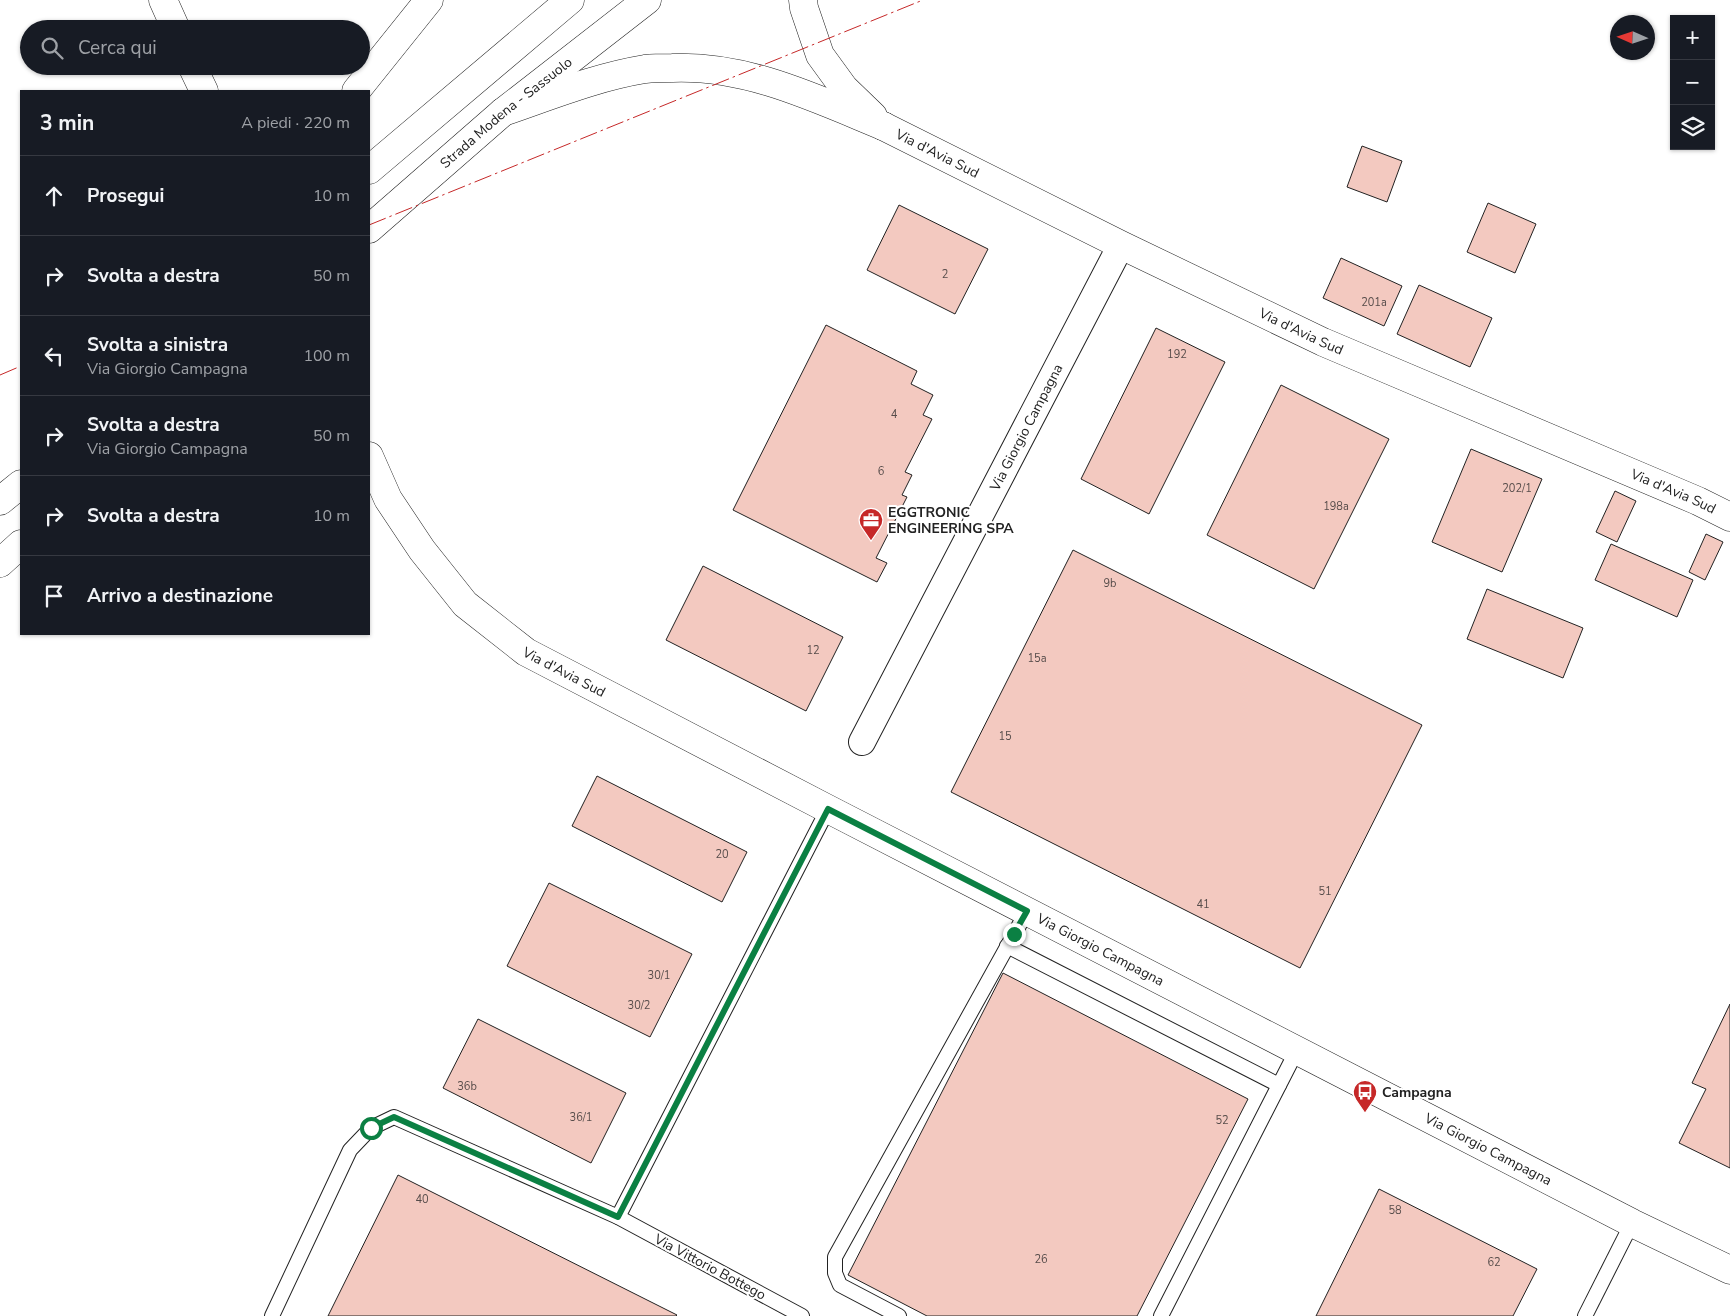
<!DOCTYPE html>
<html lang="it">
<meta charset="utf-8">
<style>
:root{--surface:#171b24;--page:#20242c;--text:#f1f3f6;--muted:#9ea1a6;--line:#363941}
body{margin:0;font-family:"Nunito Sans",sans-serif;background:var(--page);color:var(--text)}
.controls{position:absolute;right:15px;top:15px;display:grid;overflow:hidden;border-radius:0px;box-shadow:0 1px 4px #0004}
.controls button{width:45px;height:45px;display:grid;place-items:center;padding:0;border:0;border-bottom:1px solid var(--line);background:var(--surface);color:var(--text);font:25px sans-serif}
.compass{position:absolute;left:1610px;top:15px;width:45px;height:45px;border-radius:50%;background:var(--surface);box-shadow:0 1px 4px #0004;rotate:273deg}
.stop{position:absolute;width:15px;height:15px;margin:-11px;border:4px solid #0b8043;border-radius:50%;background:#fff}
.stop.end{background:#0b8043;border-color:#fff;box-shadow:0 1px 5px #0008}
.list{margin:0;padding:0;list-style:none}
h2{display:flex;justify-content:space-between;align-items:center;height:65px;margin:0;padding:0 20px;font-size:21px}
h2 small{font-size:16px;font-weight:400;color:var(--muted)}
.list li{display:grid;grid-template-columns:32px 1fr auto;gap:15px;align-items:center;box-sizing:border-box;height:80px;padding:0 20px;border-top:1px solid var(--line)}
.list b{display:block;font-size:19px;white-space:nowrap}
.list p{margin:0;font-size:16px;white-space:nowrap;color:var(--muted)}
.list em{font-size:16px;font-style:normal;color:var(--muted)}
.icon{flex:none;width:28px;height:28px;fill:none;stroke:currentColor;stroke-width:2;stroke-linecap:round;stroke-linejoin:round}
.map{position:relative;flex:none;width:1730px;height:1316px;overflow:hidden}
.search{position:absolute;background:var(--surface);box-shadow:0 1px 4px #0004;left:20px;top:20px;width:350px;height:55px;display:flex;align-items:center;gap:12px;box-sizing:border-box;padding:0 18px;border-radius:28px;color:var(--muted);font-size:19px}
.panel{position:absolute;background:var(--surface);box-shadow:0 1px 4px #0004;left:20px;top:90px;width:350px;height:545px;border-radius:0px}
.map>svg:first-child{display:block}
.building{fill:#f3c9c0;stroke:#222}
.lines{fill:none;stroke-linecap:round;stroke-linejoin:round}
.service-casing{stroke:#222;stroke-width:16}
.minor-casing{stroke:#222;stroke-width:28}
.tertiary-casing{stroke:#222;stroke-width:29}
.trunk-casing{stroke:#222;stroke-width:29}
.service{stroke:#fff;stroke-width:14}
.minor{stroke:#fff;stroke-width:26}
.tertiary{stroke:#fff;stroke-width:28}
.trunk{stroke:#fff;stroke-width:28}
.power{stroke:#c62828;stroke-width:1;stroke-dasharray:18 4 2.5 4;stroke-linecap:butt}
.route{stroke:#0b8043;stroke-width:6}
.labels{text-anchor:middle;dominant-baseline:central;stroke-width:4;stroke-linejoin:round;paint-order:stroke}
.number-label{font-size:11px;fill:#564c4a}
.street-label{font-size:14px;fill:#222;stroke:#fff}
.poi-label{font-size:14px;font-weight:bold;fill:#222;stroke:#fff;text-anchor:start}
</style>
<div class="map">
<svg width="1730" height="1316" viewBox="0 0 1730 1316">
<rect width="100%" height="100%" fill="#fff"/>
<!-- building -->
<g class="building">
<path d="M 1362,146 L 1402,161 L 1387,202 L 1347,187 Z"/>
<path d="M 1488,203 L 1536,224 L 1515,273 L 1467,252 Z"/>
<path d="M 899,205 L 988,249 L 955,314 L 867,270 Z"/>
<path d="M 1341,258 L 1402,286 L 1384,326 L 1323,298 Z"/>
<path d="M 1419,285 L 1492,318 L 1470,367 L 1397,334 Z"/>
<path d="M 826,325 L 917,371 L 911,384 L 933,395 L 923,415 L 932,419 L 905,472 L 912,475 L 902,495 L 907,497 L 876,558 L 887,563 L 877,582 L 733,510 Z"/>
<path d="M 1156,328 L 1225,362 L 1149,514 L 1081,479 Z"/>
<path d="M 1281,385 L 1389,439 L 1314,589 L 1207,535 Z"/>
<path d="M 1471,449 L 1542,479 L 1502,572 L 1432,542 Z"/>
<path d="M 1615,491 L 1636,501 L 1617,542 L 1596,532 Z"/>
<path d="M 1706,534 L 1723,542 L 1705,580 L 1689,572 Z"/>
<path d="M 1611,544 L 1693,580 L 1677,617 L 1595,580 Z"/>
<path d="M 1073,550 L 1422,725 L 1300,968 L 951,792 Z"/>
<path d="M 703,566 L 843,637 L 806,711 L 666,640 Z"/>
<path d="M 1487,589 L 1583,628 L 1563,678 L 1467,639 Z"/>
<path d="M 597,776 L 747,852 L 722,902 L 572,826 Z"/>
<path d="M 549,883 L 692,954 L 650,1037 L 507,966 Z"/>
<path d="M 1003,973 L 1248,1099 L 1137,1316 L 927,1316 L 848,1275 Z"/>
<path d="M 1730,1004 L 1730,1168 L 1679,1143 L 1706,1089 L 1692,1083 Z"/>
<path d="M 478,1019 L 626,1093 L 591,1163 L 443,1088 Z"/>
<path d="M 398,1175 L 677,1315 L 676,1316 L 328,1316 Z"/>
<path d="M 1379,1189 L 1537,1269 L 1513,1316 L 1316,1316 Z"/>
</g>
<g class="lines">
<!-- service casing -->
<g class="service-casing">
<g id="service">
<path d="M 1007,946 L 1279,1085"/>
<path d="M 618,1217 L 828,809"/>
<path d="M 272,1316 L 350,1150 L 371,1128 L 394,1117 L 618,1217 L 802,1316"/>
<path d="M 899,1316 L 840,1285 L 835,1273 L 835,1257 L 1027,911"/>
<path d="M 1161,1316 L 1297,1050"/>
<path d="M 1585,1316 L 1632,1223"/>
</g>
</g>
<!-- minor casing -->
<g class="minor-casing">
<g id="minor">
<path id="s1" d="M 862,742 L 1121,245"/>
</g>
</g>
<!-- tertiary casing -->
<g class="tertiary-casing">
<g id="tertiary">
<path d="M 163,0 L 176,29"/>
<path d="M 192,66 L 204,91"/>
<path id="s2" d="M 883,126 L 1121,245 L 1323,342 L 1698,501 L 1730,517"/>
<path id="s3" d="M 369,456 L 388,499 L 422,550 L 465,604 L 526,652 L 828,809 L 1632,1223 L 1730,1270"/>
</g>
</g>
<!-- trunk casing -->
<g class="trunk-casing">
<g id="trunk">
<path d="M 803,0 L 804,8 L 820,55 L 844,88 L 873,116"/>
<path d="M 356,91 L 429,0"/>
<path d="M 503,112 C 550,96 596,77 645,69 C 654,68 663,68 672,68 C 747,65 815,98 883,126"/>
<path d="M 369,170 L 570,0"/>
<path id="s4" d="M 369,229 L 503,112 L 647,0"/>
<path d="M 0,501 L 21,484"/>
<path d="M 0,563 L 21,544"/>
</g>
</g>
<!-- service -->
<use href="#service" class="service"/>
<!-- minor -->
<use href="#minor" class="minor"/>
<!-- tertiary -->
<use href="#tertiary" class="tertiary"/>
<!-- trunk -->
<use href="#trunk" class="trunk"/>
<!-- power -->
<g class="power">
<path d="M 369,225 L 923,0"/>
<path d="M 0,375 L 21,366"/>
</g>
</g>
<g class="lines">
<!-- route -->
<path class="route" d="M 371,1128 L 394,1117 L 618,1217 L 828,809 L 1027,911 L 1014,934"/>
</g>
<!-- icons -->
<defs>
<g id="office-pin" transform="scale(1.25)"><path d="M0 17L-7.5 6A9.5 9.5 0 1 1 7.5 6Z" fill="#c62828" stroke="#fff"/><path d="M-6-3h4V-5.5h4V-3h4V5H-6ZM-1-4.5V-3h2v-1.5ZM-6 0V1H6V0Z" fill="#fff"/></g>
<g id="bus-pin" transform="scale(1.25)"><path d="M0 17L-7.5 6A9.5 9.5 0 1 1 7.5 6Z" fill="#c62828" stroke="#fff"/><path d="M-5-6H5V4H4V6H2V4H-2V6H-4V4H-5ZM-3.5-4V0h7V-4ZM-3.5 1.2v1.5H-2V1.2ZM2 1.2v1.5H3.5V1.2Z" fill="#fff"/></g>
</defs>
<g fill-rule="evenodd">
<use href="#office-pin" x="871" y="520"/>
<use href="#bus-pin" x="1365" y="1092"/>
</g>
<g class="labels">
<!-- number labels -->
<g class="number-label">
<text x="945" y="274">2</text>
<text x="1374" y="302">201a</text>
<text x="1177" y="354">192</text>
<text x="894" y="414">4</text>
<text x="881" y="471">6</text>
<text x="1517" y="488">202/1</text>
<text x="1336" y="506">198a</text>
<text x="1110" y="583">9b</text>
<text x="813" y="650">12</text>
<text x="1037" y="658">15a</text>
<text x="1005" y="736">15</text>
<text x="722" y="854">20</text>
<text x="1325" y="891">51</text>
<text x="1203" y="904">41</text>
<text x="659" y="975">30/1</text>
<text x="639" y="1005">30/2</text>
<text x="467" y="1086">36b</text>
<text x="581" y="1117">36/1</text>
<text x="1222" y="1120">52</text>
<text x="422" y="1199">40</text>
<text x="1395" y="1210">58</text>
<text x="1041" y="1259">26</text>
<text x="1494" y="1262">62</text>
</g>
<!-- street labels -->
<g class="street-label">
<text stroke="none"><textPath href="#s4" startOffset="180">Strada Modena - Sassuolo</textPath></text>
<text stroke="none"><textPath href="#s2" startOffset="61">Via d'Avia Sud</textPath></text>
<text stroke="none"><textPath href="#s2" startOffset="466">Via d'Avia Sud</textPath></text>
<text stroke="none"><textPath href="#s1" startOffset="355">Via Giorgio Campagna</textPath></text>
<text stroke="none"><textPath href="#s2" startOffset="871">Via d'Avia Sud</textPath></text>
<text stroke="none"><textPath href="#s3" startOffset="298">Via d'Avia Sud</textPath></text>
<text stroke="none"><textPath href="#s3" startOffset="902">Via Giorgio Campagna</textPath></text>
<text stroke="none"><textPath href="#s3" startOffset="1338">Via Giorgio Campagna</textPath></text>
<text transform="translate(710 1267) rotate(28)">Via Vittorio Bottego</text>
</g>
<!-- poi labels -->
<g class="poi-label">
<text x="888" y="512">EGGTRONIC<tspan x="888" dy="16">ENGINEERING SPA</tspan></text>
<text x="1382" y="1092">Campagna</text>
</g>
</g>
</svg>
<div class="controls">
<button>+</button>
<button>−</button>
<button><svg class="icon" aria-label="layers" viewBox="0 0 24 24"><path d="M12 4l9 5-9 5-9-5zM3 14l9 5 9-5"/></svg></button>
</div>
<svg class="compass" viewBox="-18 -18 36 36"><path d="M0-13l5 13h-10z" fill="#e53935"/><path d="M0 13l5-13h-10z" fill="#9ea1a6"/></svg>
<div class="stop" style="left:371px;top:1128px"></div>
<div class="stop end" style="left:1014px;top:934px"></div>
<div class="search"><svg class="icon" aria-label="search" viewBox="0 0 24 24"><circle cx="10" cy="10" r="6"/><path d="M15 15l6 6"/></svg>Cerca qui</div>
<section class="panel">
<h2>3 min<small>A piedi · 220 m</small></h2>
<ul class="list">
<li><svg class="icon" aria-label="ahead" viewBox="0 0 24 24"><path d="M12 20V5M6 11l6-6 6 6"/></svg><div><b>Prosegui</b></div><em>10 m</em></li>
<li><svg class="icon" aria-label="right" viewBox="0 0 24 24"><path d="M7 20v-9h11M14 6l5 5-5 5"/></svg><div><b>Svolta a destra</b></div><em>50 m</em></li>
<li><svg class="icon" aria-label="left" viewBox="0 0 24 24"><path d="M17 20v-9H6M10 6l-5 5 5 5"/></svg><div><b>Svolta a sinistra</b><p>Via Giorgio Campagna</p></div><em>100 m</em></li>
<li><svg class="icon" aria-label="right" viewBox="0 0 24 24"><path d="M7 20v-9h11M14 6l5 5-5 5"/></svg><div><b>Svolta a destra</b><p>Via Giorgio Campagna</p></div><em>50 m</em></li>
<li><svg class="icon" aria-label="right" viewBox="0 0 24 24"><path d="M7 20v-9h11M14 6l5 5-5 5"/></svg><div><b>Svolta a destra</b></div><em>10 m</em></li>
<li><svg class="icon" aria-label="arrive" viewBox="0 0 24 24"><path d="M6 21V4h12l-3 4 3 4H6"/></svg><div><b>Arrivo a destinazione</b></div></li>
</ul>
</section>
</div>
